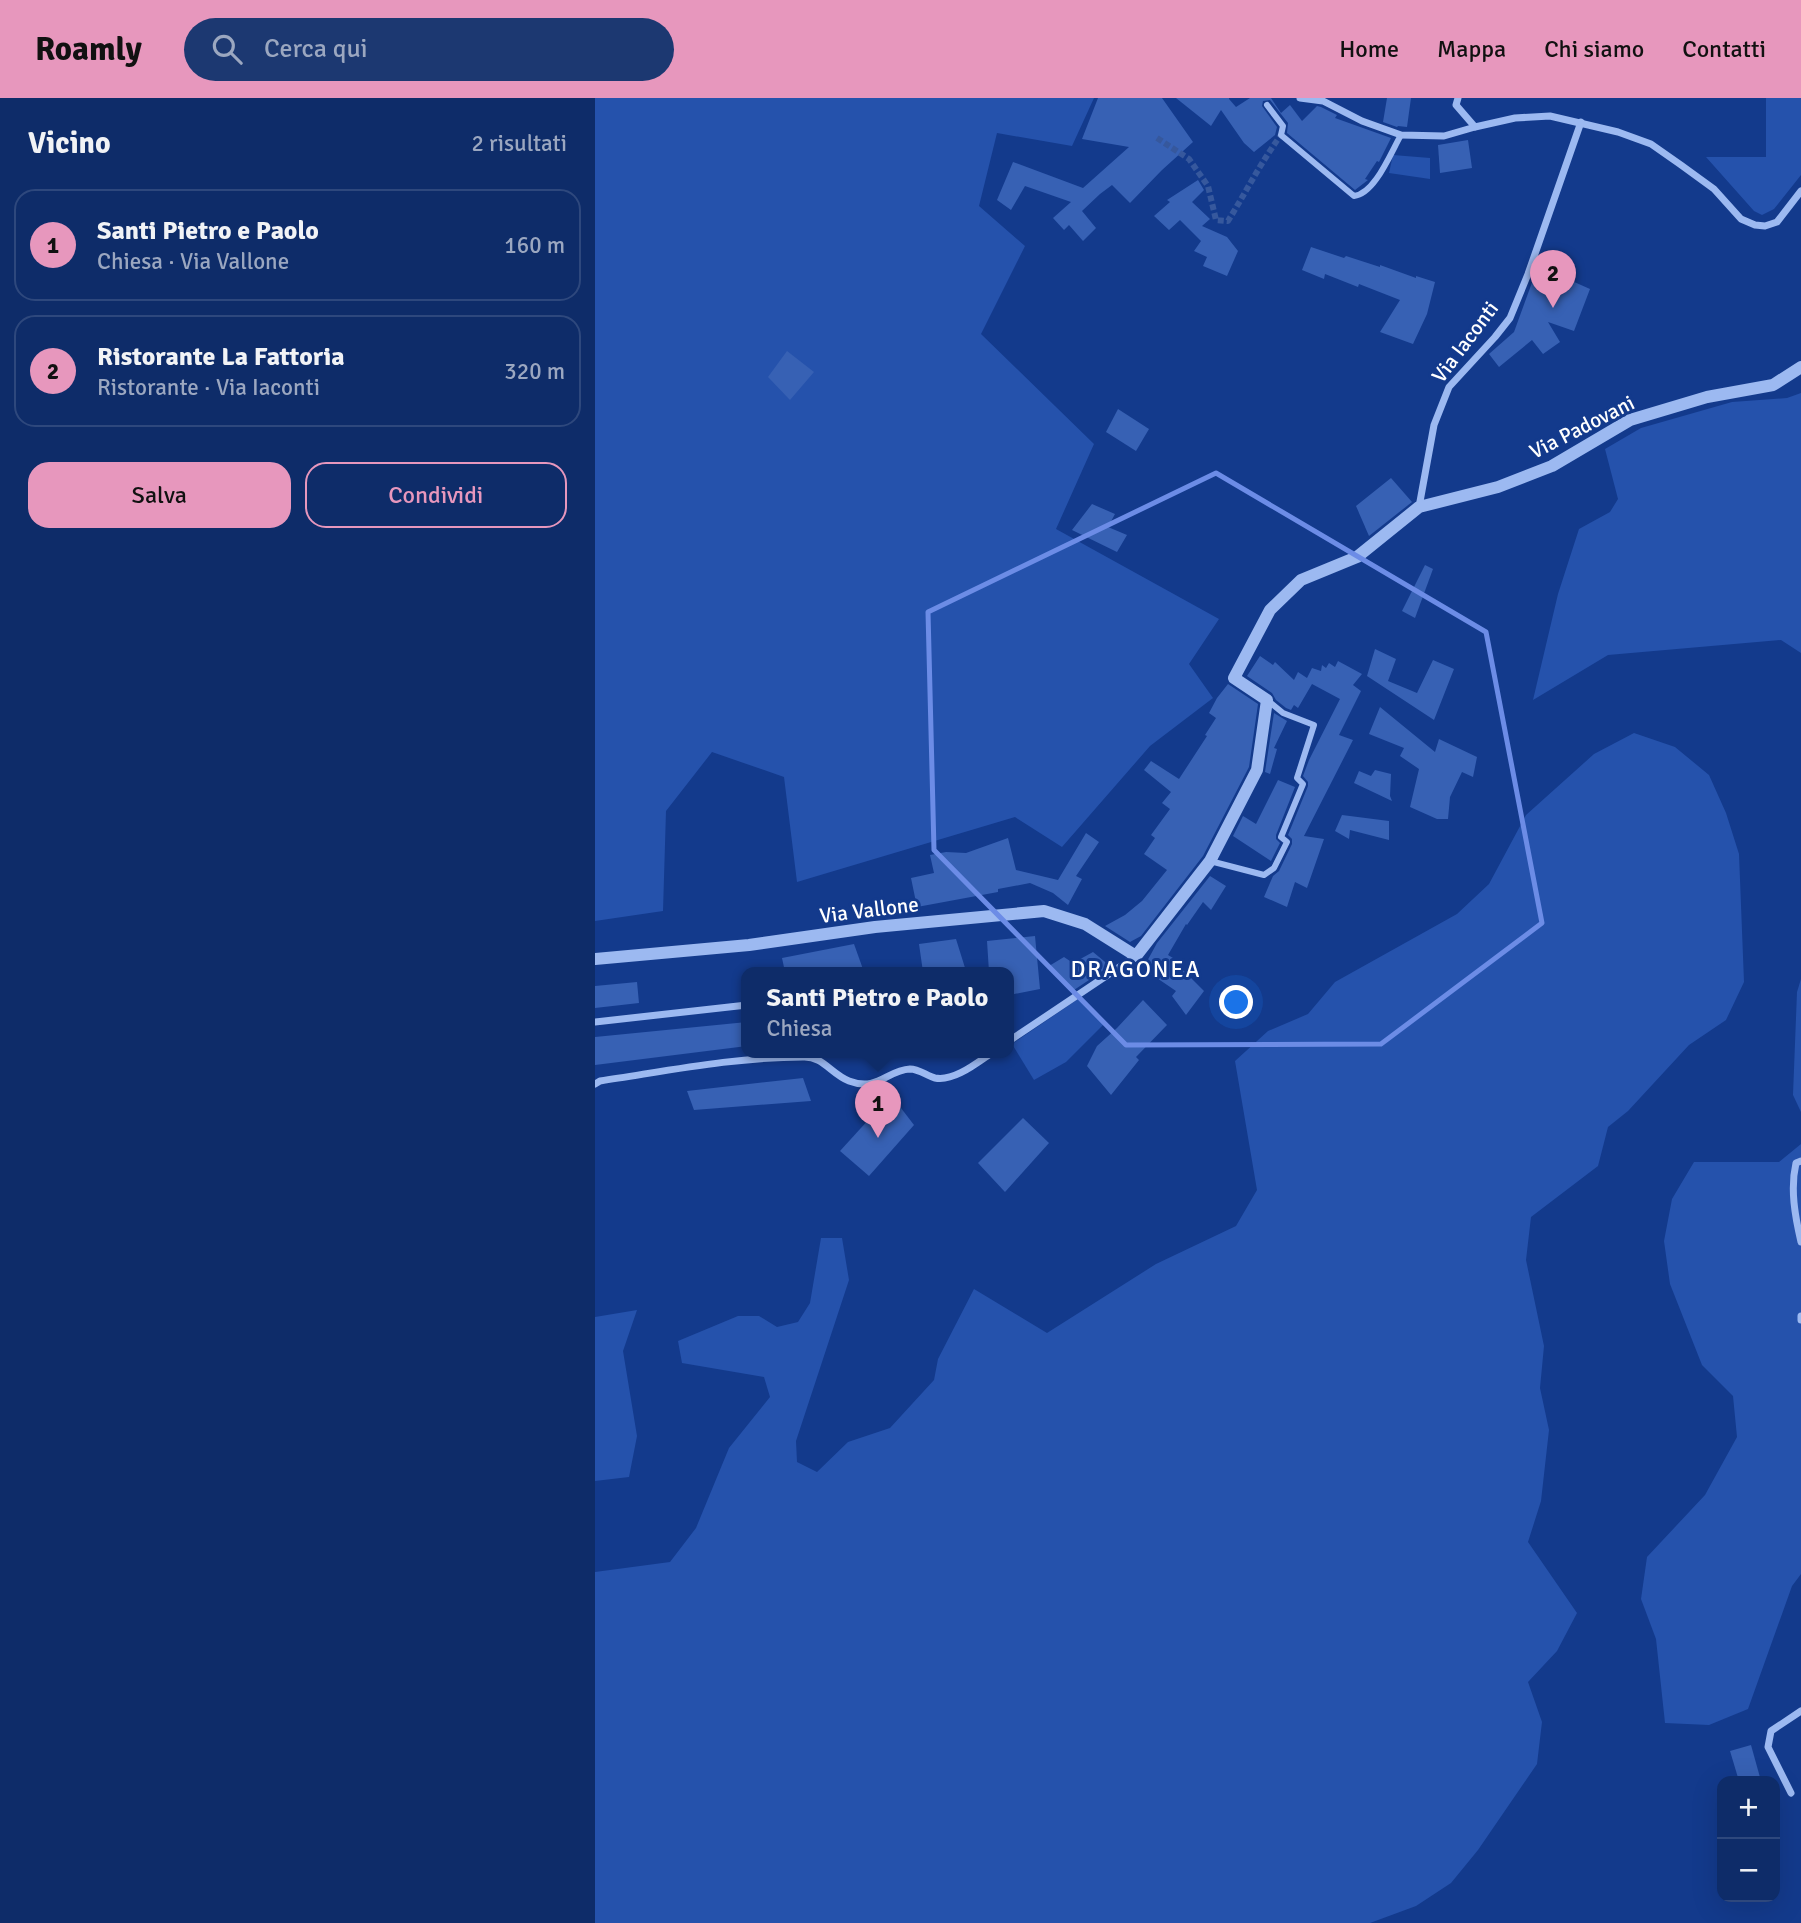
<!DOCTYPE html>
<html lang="it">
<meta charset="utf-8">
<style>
:root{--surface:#0e2c69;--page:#1c3871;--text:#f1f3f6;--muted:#9ba7c0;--line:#2e487d;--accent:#e797bd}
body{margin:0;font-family:Signika,sans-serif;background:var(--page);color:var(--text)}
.controls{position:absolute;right:21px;bottom:21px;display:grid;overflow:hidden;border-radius:14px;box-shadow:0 7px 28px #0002}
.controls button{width:63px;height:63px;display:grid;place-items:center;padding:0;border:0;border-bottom:2px solid var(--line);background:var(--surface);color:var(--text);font:35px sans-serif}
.you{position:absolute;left:642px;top:905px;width:24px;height:24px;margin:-18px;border:5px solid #fff;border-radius:50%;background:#1a73e8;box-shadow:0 0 0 10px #1a73e833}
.badge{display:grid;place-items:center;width:46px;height:46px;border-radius:50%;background:var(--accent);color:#111;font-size:23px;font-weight:700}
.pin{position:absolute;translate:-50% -58px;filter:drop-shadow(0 2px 4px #0008)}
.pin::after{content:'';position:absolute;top:37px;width:24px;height:21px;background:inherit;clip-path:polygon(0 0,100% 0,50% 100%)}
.popup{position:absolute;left:146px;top:869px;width:273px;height:91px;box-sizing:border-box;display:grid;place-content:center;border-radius:14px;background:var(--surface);filter:drop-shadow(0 2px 5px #0005);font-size:23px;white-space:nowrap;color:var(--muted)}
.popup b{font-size:26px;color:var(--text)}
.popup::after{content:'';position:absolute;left:50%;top:100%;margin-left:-14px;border:14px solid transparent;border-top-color:var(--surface)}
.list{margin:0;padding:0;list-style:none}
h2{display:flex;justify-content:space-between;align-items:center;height:91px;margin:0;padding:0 28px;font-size:30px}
h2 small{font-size:23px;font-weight:400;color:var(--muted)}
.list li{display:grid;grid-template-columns:46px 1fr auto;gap:21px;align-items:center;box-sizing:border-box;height:112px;margin:0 14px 14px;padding:0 14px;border:2px solid var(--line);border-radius:21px}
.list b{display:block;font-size:26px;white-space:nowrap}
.list p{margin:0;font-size:23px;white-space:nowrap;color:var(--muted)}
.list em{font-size:23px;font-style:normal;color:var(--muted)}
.actions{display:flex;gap:14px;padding:21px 28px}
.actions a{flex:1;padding:16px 0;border:2px solid var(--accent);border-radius:21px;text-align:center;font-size:24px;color:var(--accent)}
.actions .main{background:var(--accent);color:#111}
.icon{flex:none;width:38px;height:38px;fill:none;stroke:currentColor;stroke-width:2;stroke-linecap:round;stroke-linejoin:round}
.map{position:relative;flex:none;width:1206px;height:1825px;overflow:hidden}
header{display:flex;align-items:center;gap:42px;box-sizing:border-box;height:98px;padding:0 35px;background:var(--accent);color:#111}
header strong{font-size:33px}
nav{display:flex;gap:38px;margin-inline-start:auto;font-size:24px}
.search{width:490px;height:63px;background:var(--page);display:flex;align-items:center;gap:18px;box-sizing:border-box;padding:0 24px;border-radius:38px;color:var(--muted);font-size:26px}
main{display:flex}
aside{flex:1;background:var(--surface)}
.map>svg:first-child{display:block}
.green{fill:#2552ac}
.building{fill:#3761b4}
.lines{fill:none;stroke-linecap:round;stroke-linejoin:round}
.pedestrian-tunnel{stroke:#36589d;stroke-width:6;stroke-dasharray:6 3;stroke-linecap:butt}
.pedestrian{stroke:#9cb9f1;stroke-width:6}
.minor{stroke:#9cb9f1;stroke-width:7}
.tertiary{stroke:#9cb9f1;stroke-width:12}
.marked{fill:none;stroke:#6c8ce6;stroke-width:5;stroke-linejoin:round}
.labels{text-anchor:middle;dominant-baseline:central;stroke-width:6;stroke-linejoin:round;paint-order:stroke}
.street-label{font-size:21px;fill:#fff;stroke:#133a8c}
.neighbourhood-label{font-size:23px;letter-spacing:2px;fill:#fff;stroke:#133a8c}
</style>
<header>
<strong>Roamly</strong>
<div class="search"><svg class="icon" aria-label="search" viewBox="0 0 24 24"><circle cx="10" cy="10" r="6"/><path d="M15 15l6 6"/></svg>Cerca qui</div>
<nav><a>Home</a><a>Mappa</a><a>Chi siamo</a><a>Contatti</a></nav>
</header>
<main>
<aside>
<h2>Vicino<small>2 risultati</small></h2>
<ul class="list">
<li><span class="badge">1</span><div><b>Santi Pietro e Paolo</b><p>Chiesa · Via Vallone</p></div><em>160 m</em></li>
<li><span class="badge">2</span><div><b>Ristorante La Fattoria</b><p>Ristorante · Via Iaconti</p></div><em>320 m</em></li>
</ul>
<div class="actions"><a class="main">Salva</a><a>Condividi</a></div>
</aside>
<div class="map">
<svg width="1206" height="1825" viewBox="0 0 1206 1825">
<rect width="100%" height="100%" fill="#133a8c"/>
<!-- green -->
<g class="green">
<path d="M 0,0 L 499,0 L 477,48 L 402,35 L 384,108 L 430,148 L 386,236 L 499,346 L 461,431 L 624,521 L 594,566 L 618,600 L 555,648 L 467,749 L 420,719 L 202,784 L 189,679 L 117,654 L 71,713 L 68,813 L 0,823 Z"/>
<path d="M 1171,0 L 1206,0 L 1206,77 L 1179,111 L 1167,117 L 1159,113 L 1111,59 L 1171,59 Z"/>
<path d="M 798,57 L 835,60 L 835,81 L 794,75 Z"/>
<path d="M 1206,295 L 1206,555 L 1186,542 L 1013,557 L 938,602 L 963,496 L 984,431 L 1015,414 L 1023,401 L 1010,351 L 1046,330 L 1137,304 L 1192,300 Z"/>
<path d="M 1039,635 L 1080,649 L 1114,677 L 1131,715 L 1144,756 L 1149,884 L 1131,922 L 1094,947 L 1033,1013 L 1013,1029 L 1003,1068 L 936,1119 L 931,1162 L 949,1248 L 945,1290 L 954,1332 L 946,1403 L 933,1444 L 982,1515 L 962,1553 L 933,1584 L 947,1624 L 942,1666 L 883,1752 L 856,1785 L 821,1808 L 775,1825 L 0,1825 L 0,1474 L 75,1464 L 101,1430 L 134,1350 L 175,1299 L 169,1279 L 87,1265 L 83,1243 L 143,1218 L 164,1218 L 182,1229 L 203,1224 L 215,1205 L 226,1140 L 247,1140 L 254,1182 L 201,1343 L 202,1364 L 222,1374 L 253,1344 L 295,1330 L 339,1282 L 343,1261 L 379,1191 L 452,1235 L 561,1166 L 641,1128 L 662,1092 L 640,963 L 673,933 L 713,916 L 740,884 L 862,816 L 894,786 L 931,717 L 999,656 Z"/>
<path d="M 1206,881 L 1206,1014 L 1198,997 L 1202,894 Z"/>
<path d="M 486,899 L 510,925 L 471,964 L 439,982 L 417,946 Z"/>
<path d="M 1206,1046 L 1206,1476 L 1197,1488 L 1153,1611 L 1114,1627 L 1070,1625 L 1061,1541 L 1046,1501 L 1052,1459 L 1110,1397 L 1142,1339 L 1138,1298 L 1107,1267 L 1075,1186 L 1069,1143 L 1077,1101 L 1099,1064 L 1184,1064 Z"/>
<path d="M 42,1212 L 28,1253 L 42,1338 L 34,1379 L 0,1383 L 0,1219 Z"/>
</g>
<!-- building -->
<g class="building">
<path d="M 503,0 L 567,0 L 598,44 L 567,72 L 535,105 L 517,87 L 505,96 L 487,113 L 501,130 L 488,143 L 474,127 L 469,132 L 458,120 L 476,104 L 430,88 L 416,112 L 402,102 L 418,64 L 488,90 L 534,49 L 487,41 Z"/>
<path d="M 581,0 L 634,0 L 634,1 L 641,9 L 655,0 L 676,0 L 686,15 L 695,7 L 707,23 L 722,8 L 726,9 L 742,17 L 740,20 L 796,40 L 784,64 L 782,63 L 770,81 L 773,82 L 760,92 L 692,35 L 693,25 L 675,2 L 668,3 L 667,8 L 682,29 L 680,37 L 659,54 L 649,45 L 626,12 L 616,28 Z"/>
<path d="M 792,0 L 816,0 L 812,29 L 803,28 L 802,29 L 788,24 Z"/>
<path d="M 873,42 L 877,70 L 845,75 L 843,47 Z"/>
<path d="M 603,82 L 609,92 L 597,104 L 615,121 L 607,128 L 632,139 L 643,153 L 632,178 L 608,168 L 612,159 L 599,153 L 606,143 L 585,122 L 574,132 L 559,118 L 575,104 L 572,102 Z"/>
<path d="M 716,149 L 749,160 L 751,158 L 785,169 L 785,167 L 821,180 L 821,178 L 840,184 L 832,216 L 818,246 L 785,234 L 805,202 L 764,186 L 763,189 L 730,176 L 729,181 L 707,172 Z"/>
<path d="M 939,179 L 965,188 L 968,179 L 995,191 L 979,233 L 953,224 L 965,244 L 948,256 L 937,242 L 904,269 L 894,256 L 919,234 Z"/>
<path d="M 192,253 L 219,274 L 195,302 L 173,279 Z"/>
<path d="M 523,311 L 554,331 L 541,353 L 511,334 Z"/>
<path d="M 796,380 L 817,404 L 774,438 L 761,408 Z"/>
<path d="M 497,406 L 520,416 L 513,429 L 532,437 L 522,454 L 477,432 Z"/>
<path d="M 830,467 L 838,471 L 820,520 L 807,513 Z"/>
<path d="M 780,551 L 801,561 L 793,583 L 822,595 L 838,562 L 859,571 L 839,622 L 772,578 Z"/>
<path d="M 665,558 L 678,567 L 680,564 L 699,582 L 703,574 L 712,580 L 717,570 L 726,573 L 727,567 L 731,570 L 734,565 L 740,569 L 743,563 L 767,576 L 758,587 L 766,593 L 744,637 L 758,642 L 709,738 L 729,741 L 712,790 L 700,784 L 692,809 L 669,799 L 678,778 L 684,773 L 697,746 L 697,741 L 693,737 L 713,688 L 713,684 L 708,678 L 714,662 L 745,601 L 717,586 L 703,610 L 699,607 L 696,612 L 691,610 L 681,602 L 677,595 L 652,578 Z"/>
<path d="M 633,586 L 663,606 L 654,669 L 608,758 L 546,838 L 535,844 L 510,828 L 530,817 L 547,803 L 572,772 L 549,756 L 560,740 L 556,737 L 575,711 L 567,705 L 576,694 L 549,672 L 556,663 L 584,681 L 612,638 L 610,637 L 621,620 L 614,615 L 622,600 Z"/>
<path d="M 785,609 L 840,654 L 844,641 L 882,659 L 878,679 L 867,674 L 855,699 L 853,721 L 842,721 L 815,709 L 824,671 L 805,658 L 809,650 L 774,636 Z"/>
<path d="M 679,615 L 692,623 L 679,650 L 682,651 L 675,676 L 670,674 Z"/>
<path d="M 780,672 L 796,676 L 795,698 L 797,703 L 759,685 L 764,673 L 776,678 Z"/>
<path d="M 683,682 L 700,689 L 681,737 L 681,741 L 685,745 L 676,763 L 638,738 L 648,718 L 661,726 Z"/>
<path d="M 747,717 L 794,723 L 794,742 L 755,732 L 754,741 L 740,733 Z"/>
<path d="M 491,735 L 504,744 L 481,778 L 487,781 L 473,807 L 458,795 L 435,785 L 403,791 L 403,794 L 322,809 L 316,780 L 339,775 L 335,757 L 351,754 L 371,755 L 413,740 L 421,772 L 463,782 Z"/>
<path d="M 615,778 L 631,788 L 616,812 L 608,804 L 592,827 L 591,826 L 573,857 L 583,863 L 581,865 L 609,893 L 591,917 L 577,898 L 581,893 L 550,872 L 550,867 L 562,845 Z"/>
<path d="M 440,838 L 445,891 L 414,897 L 414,874 L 394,874 L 392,843 Z"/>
<path d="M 361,841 L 371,873 L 328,874 L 324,846 Z"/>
<path d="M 259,846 L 269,874 L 190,874 L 187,860 Z"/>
<path d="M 498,854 L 515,868 L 476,894 L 454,868 L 469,859 L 478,865 Z"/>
<path d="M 42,884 L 44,905 L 0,910 L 0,888 Z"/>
<path d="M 548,902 L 572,927 L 541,959 L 544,962 L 516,997 L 492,968 L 502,948 L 522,930 Z"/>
<path d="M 152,924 L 152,948 L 0,967 L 0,939 Z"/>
<path d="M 208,980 L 216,1003 L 99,1012 L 92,993 Z"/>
<path d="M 296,997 L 319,1027 L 274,1078 L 245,1053 Z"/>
<path d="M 428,1020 L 454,1045 L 410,1094 L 383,1065 Z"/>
<path d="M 1156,1647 L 1166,1683 L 1144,1683 L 1135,1653 Z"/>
</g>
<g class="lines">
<!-- pedestrian-tunnel -->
<path class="pedestrian-tunnel" d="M 562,40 L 594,61 L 613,88 L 621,122 L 633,123 C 651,94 666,64 686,37"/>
<!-- pedestrian -->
<g class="pedestrian">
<path d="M 672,7 L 688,28 L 686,37 L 759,98 C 780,96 796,54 806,37"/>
<path d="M 615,763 L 669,777 L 679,770 L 692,744 L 686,739 L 708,686 L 702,680 L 719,627 L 688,615 L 672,602"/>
</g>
<!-- minor -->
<g class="minor">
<path d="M 705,0 L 728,3 L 767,23 L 806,37 L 849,38 L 880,29"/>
<path d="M 863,0 L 861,7 L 880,29 L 920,20 L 955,18 L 1023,34 L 1056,46 L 1086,67 L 1119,91 L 1146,121 L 1160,127 L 1170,128 L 1182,124 L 1206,93"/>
<path d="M 824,409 L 839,327 L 854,289 L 900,239 L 915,220 L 933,176 L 986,24"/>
<path d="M 0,924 L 152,907"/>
<path d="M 414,943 L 541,858"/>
<path d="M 0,986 L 5,983 C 72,973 140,959 208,959 C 228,958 236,976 254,983 C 283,994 292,972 315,971 C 324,971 332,978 340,980 C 359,984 383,964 398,954"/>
<path d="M 1206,1063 L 1201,1065 C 1195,1091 1200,1118 1206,1144"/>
<path d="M 1206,1218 L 1206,1222"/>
<path d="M 1196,1695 L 1173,1649 L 1176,1633 L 1206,1613"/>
</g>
<!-- tertiary -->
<path class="tertiary" d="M 0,861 L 154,847 L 280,829 L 449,813 L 490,826 L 541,858 L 615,763 L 662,672 L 672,602 L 639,580 L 675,512 L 706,482 L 762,459 L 824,409 L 903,389 L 957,368 L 1035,322 L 1112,299 L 1178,287 L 1206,269"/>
</g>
<!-- marked area -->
<path class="marked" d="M 621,375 L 891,534 L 947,825 L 786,946 L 531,947 L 339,752 L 333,514 Z"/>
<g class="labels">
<!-- street labels -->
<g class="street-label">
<text transform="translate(870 244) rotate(-53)">Via Iaconti</text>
<text transform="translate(987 329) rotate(-27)">Via Padovani</text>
<text transform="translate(274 812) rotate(-7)">Via Vallone</text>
</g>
<!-- neighbourhood labels -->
<g class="neighbourhood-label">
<text x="541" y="871">DRAGONEA</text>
</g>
</g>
</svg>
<div class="controls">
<button>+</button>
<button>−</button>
</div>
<div class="you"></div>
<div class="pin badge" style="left:283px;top:1040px">1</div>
<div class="popup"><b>Santi Pietro e Paolo</b>Chiesa</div>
<div class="pin badge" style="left:958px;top:210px">2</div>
</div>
</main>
